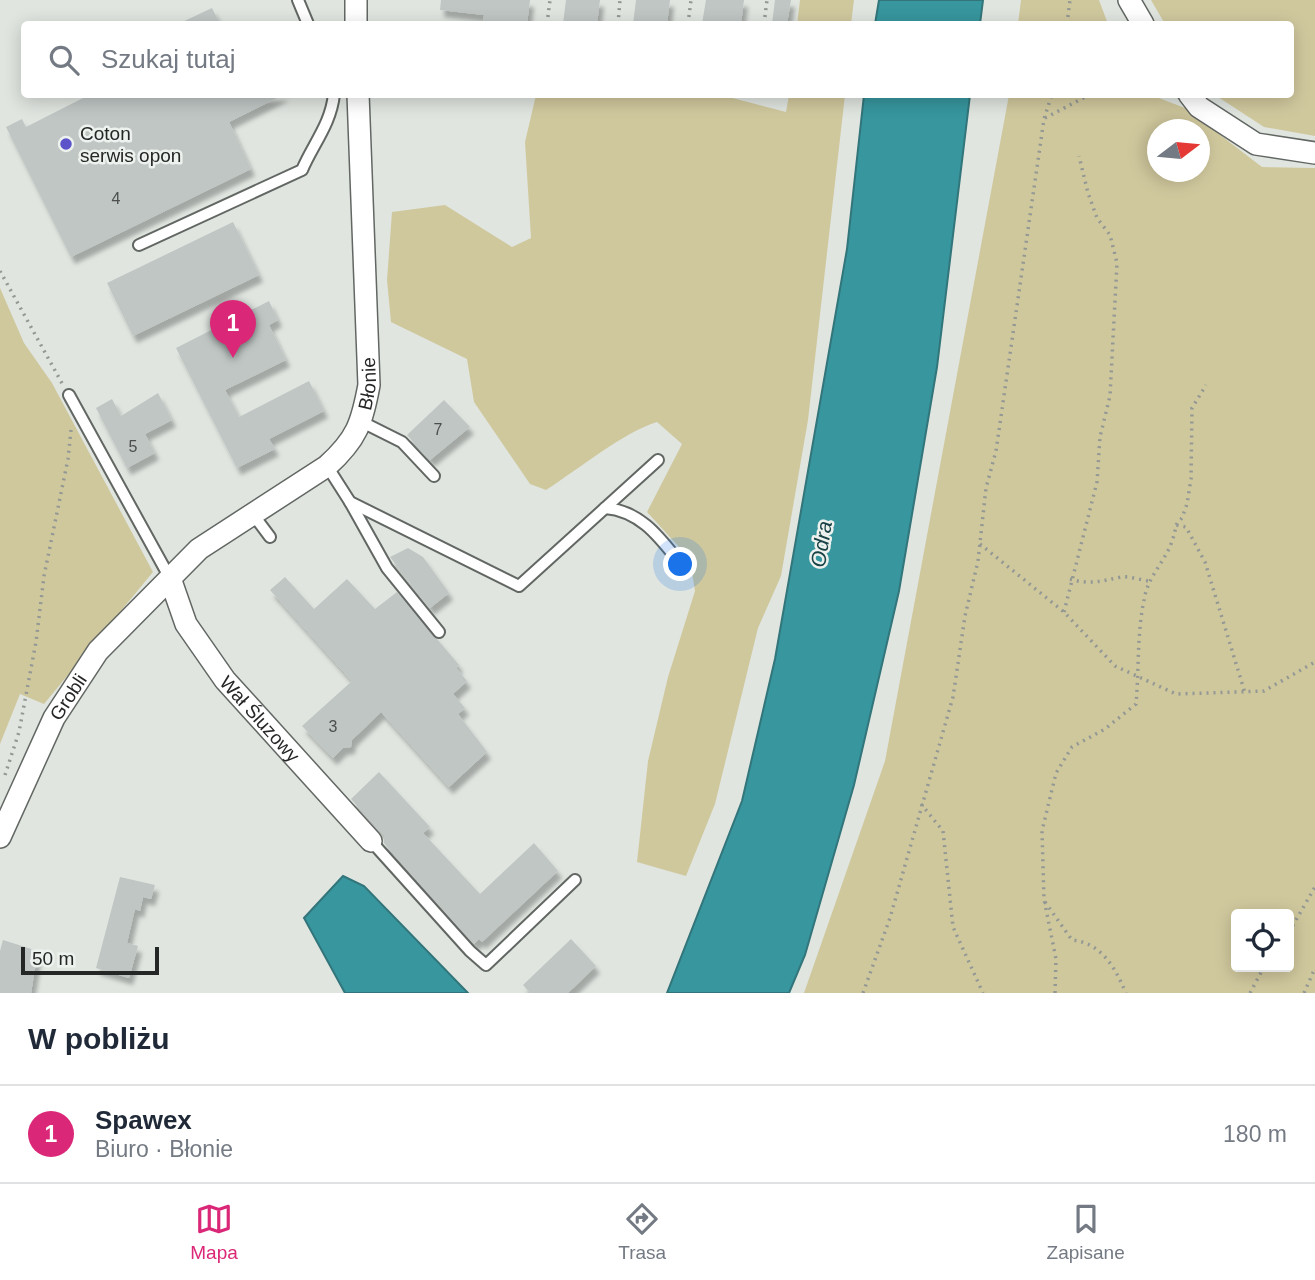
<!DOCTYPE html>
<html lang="pl">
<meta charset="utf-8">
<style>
:root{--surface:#fff;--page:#f2f2f3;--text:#1f2937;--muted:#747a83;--line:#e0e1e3;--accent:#db2777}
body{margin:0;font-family:Arial,sans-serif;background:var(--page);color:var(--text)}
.controls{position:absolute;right:21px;bottom:21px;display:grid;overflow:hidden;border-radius:7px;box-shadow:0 4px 18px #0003}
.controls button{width:63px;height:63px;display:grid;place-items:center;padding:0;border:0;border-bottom:2px solid var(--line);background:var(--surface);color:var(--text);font:35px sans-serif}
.compass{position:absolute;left:1147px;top:119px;width:63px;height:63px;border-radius:50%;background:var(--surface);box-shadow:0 4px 18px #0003;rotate:74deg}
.scale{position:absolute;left:21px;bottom:18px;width:138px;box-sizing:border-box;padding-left:7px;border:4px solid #252726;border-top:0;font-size:19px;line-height:24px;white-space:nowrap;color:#252726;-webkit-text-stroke:5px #edf2ee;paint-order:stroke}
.you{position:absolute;left:681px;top:565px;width:24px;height:24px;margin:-18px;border:5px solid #fff;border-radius:50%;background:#1a73e8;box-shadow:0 0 0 10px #1a73e833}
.badge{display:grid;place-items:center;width:46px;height:46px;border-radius:50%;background:var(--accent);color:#fff;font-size:23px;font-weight:700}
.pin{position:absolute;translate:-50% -58px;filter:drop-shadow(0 2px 4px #0008)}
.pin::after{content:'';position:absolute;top:37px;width:24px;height:21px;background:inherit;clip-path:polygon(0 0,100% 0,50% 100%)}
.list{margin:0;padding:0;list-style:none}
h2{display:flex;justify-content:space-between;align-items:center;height:91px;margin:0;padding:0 28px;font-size:30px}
h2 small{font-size:23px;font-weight:400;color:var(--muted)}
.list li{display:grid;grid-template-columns:46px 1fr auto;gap:21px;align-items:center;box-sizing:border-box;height:98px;padding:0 28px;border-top:2px solid var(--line)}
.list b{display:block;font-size:26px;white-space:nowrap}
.list p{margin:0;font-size:23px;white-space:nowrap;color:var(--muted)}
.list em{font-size:23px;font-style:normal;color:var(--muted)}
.icon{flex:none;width:38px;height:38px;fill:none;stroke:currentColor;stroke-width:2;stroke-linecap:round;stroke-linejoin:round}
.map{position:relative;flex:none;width:1315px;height:993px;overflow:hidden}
.search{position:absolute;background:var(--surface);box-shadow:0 4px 18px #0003;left:21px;right:21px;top:21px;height:77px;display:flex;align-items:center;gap:18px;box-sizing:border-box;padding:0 24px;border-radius:7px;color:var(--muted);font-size:26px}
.sheet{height:189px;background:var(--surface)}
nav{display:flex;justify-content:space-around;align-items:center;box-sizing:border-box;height:98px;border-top:2px solid var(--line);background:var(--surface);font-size:19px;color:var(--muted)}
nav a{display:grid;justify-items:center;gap:4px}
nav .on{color:var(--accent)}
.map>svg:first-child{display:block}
.green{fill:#d0c89d;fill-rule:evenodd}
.water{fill:#37969e;stroke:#32757a;stroke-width:2}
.building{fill:#bfc6c4;filter:url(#shadow)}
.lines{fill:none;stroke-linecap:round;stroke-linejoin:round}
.service-casing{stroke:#626763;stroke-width:14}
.minor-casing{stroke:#626763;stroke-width:24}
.path{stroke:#949894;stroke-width:3.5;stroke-dasharray:2 5;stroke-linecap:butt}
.service{stroke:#fff;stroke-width:10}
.minor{stroke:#fff;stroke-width:21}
.poi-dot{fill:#5c53cb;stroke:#edf2ee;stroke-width:2.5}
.labels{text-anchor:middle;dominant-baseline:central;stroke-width:5;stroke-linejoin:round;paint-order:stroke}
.number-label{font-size:16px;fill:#4c4f4e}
.poi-label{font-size:19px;fill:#252726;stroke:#edf2ee;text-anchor:start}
.street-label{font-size:19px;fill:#252726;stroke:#edf2ee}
.water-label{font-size:21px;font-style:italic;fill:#184246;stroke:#edf2ee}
</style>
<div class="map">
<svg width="1315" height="993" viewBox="0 0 1315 993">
<defs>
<filter id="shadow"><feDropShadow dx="4" dy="7" stdDeviation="2" flood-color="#0004"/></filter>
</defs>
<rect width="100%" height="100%" fill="#e0e5e0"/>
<!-- green -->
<g class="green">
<path d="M 800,0 L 854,0 L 851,24 L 797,24 Z"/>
<path d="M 1021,0 L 1099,0 L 1108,24 L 1018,24 Z"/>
<path d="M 1151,0 L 1315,0 L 1315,136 L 1264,127 L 1215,95 L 1290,94 L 1290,24 L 1165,24 Z"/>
<path d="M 536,95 L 721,95 L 786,112 L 789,95 L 845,95 L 808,420 L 781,576 L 758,628 L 715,804 L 686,876 L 637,862 L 648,761 L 668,677 L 695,591 L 690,559 L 647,512 L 682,444 L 657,422 C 622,433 579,469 546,490 L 530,484 L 474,402 L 467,359 L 391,322 L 387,280 L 392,212 L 445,205 L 512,247 L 531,238 L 525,142 Z"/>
<path d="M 1009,95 L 1151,95 L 1185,108 L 1262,167 L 1315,168 L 1315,993 L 804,993 L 885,761 ZM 1158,130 L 1200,130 L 1200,172 L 1158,172 ZM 1236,914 L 1289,914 L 1289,967 L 1236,967 Z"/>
<path d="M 0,288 L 24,343 L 52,383 L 153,572 L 44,704 L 20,694 L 0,744 Z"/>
</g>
<!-- water -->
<g class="water">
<path d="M 879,0 L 983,0 L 980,24 L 875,24 Z"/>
<path d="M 864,95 L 970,95 L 937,367 L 899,591 L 854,785 L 805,955 L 789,993 L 667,993 L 742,801 L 775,659 L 847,249 Z"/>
<path d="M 343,876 L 364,886 L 468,993 L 345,993 L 304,918 Z"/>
</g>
<!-- building -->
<g class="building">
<path d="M 441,0 L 530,0 L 527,24 L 483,24 L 484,15 L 440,10 Z"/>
<path d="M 566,0 L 600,0 L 597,24 L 563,24 Z"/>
<path d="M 636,0 L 670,0 L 667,24 L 633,24 Z"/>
<path d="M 706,0 L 744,0 L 741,24 L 702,24 Z"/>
<path d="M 775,0 L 791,0 L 787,24 L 772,24 Z"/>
<path d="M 212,8 L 220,24 L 178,24 Z"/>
<path d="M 91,94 L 285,94 L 229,122 L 251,169 L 71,257 L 6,127 L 22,119 L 26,127 Z"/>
<path d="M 233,222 L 259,275 L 133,336 L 107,283 Z"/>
<path d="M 269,301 L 278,320 L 269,325 L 286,360 L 225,390 L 239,417 L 309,381 L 324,411 L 269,439 L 275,449 L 237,468 L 176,348 Z"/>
<path d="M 158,393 L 172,420 L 145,434 L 155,453 L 127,468 L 96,408 L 112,399 L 121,416 Z"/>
<path d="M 444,400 L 470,427 L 430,460 L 407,435 Z"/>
<path d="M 408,548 L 423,557 L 449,593 L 430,608 L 390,557 Z"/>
<path d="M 285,577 L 314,609 L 347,579 L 375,609 L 397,592 L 459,665 L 456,668 L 467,681 L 453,694 L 465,708 L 458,714 L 487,752 L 449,787 L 381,712 L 352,740 L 351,747 L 343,748 L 333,758 L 302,726 L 352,681 L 270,590 Z"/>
<path d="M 379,772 L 430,827 L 423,833 L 480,894 L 534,843 L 558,871 L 482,942 L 479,939 L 474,944 L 384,843 L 384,835 L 351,799 Z"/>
<path d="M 120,877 L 155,885 L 151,899 L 143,897 L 140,911 L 135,909 L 127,943 L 138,946 L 129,978 L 96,968 Z"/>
<path d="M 571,939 L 596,966 L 568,993 L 530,993 L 523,985 Z"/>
<path d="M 3,940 L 38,951 L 31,993 L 0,993 L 0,951 Z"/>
</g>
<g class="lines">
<!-- service casing -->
<g class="service-casing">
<g id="service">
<path d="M 298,0 L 308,24"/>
<path d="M 139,245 L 302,170 C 313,144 331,124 334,94"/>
<path d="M 69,395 L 171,580"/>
<path d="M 362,422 L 402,442 L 434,476"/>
<path d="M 327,466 L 350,502 L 519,586 L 658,460"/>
<path d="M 350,502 L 387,568 L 439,632"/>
<path d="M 605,508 C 643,511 662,541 684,568"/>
<path d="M 252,513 L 270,537"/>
<path d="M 371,841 L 470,951 L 486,965 L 575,880"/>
</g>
</g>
<!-- minor casing -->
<g class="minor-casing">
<g id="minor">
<path d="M 356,0 L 356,24"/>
<path d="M 1129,0 L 1143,24"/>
<path d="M 1189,94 L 1199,107 L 1256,144 L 1315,153"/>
<path id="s1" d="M 171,581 L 186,624 L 225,680 L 371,841"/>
<path id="s2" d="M 0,837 L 54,718 L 98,651 L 199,549 L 327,466 C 357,439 362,423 369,385 L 358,94"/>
</g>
</g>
<!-- path -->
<g class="path">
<path d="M 547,24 L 550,0"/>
<path d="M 618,24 L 620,0"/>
<path d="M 688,24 L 691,0"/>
<path d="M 764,24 L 767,0"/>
<path d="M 1067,24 L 1070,0"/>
<path d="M 1045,118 L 1091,94"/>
<path d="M 0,271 L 63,385"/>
<path d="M 1176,525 L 1182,518 L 1187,504 L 1191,479 L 1192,408 L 1206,385"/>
<path d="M 980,544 L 1064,612 L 1115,666 L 1176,694 L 1264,691 L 1315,662"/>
<path d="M 1070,579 C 1089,585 1102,581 1121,577 C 1129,576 1141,580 1149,581"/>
<path d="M 1064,612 L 1097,482 L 1100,437 L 1110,396 L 1117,263 L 1110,235 L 1097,218 L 1088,193 L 1079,156"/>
<path d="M 5,775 L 19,732 L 36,642 L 44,576 L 68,459 L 71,430"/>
<path d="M 921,804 L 943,831 L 953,927 L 983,993"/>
<path d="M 1045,902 L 1072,940 C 1102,943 1115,968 1126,993"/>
<path d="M 1289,932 L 1315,887"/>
<path d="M 863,993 L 890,918 L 953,697 L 965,616 L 978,561 L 986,488 L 996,451 L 1044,119 L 1052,94"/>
<path d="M 1055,993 L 1056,959 L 1044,899 L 1042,831 L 1056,773 L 1072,747 L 1105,729 L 1136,704 C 1139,670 1137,633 1144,600 C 1149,570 1171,560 1176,525 L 1186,527 L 1205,562 L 1245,693"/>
<path d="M 1250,993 L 1264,967"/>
<path d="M 1304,993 L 1315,968"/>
</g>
<!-- service -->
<use href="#service" class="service"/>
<!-- minor -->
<use href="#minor" class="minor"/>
</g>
<!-- markers -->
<circle class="poi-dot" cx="66" cy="144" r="7"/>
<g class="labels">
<!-- number labels -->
<g class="number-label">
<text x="116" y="198">4</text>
<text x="438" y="429">7</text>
<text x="133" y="446">5</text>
<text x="333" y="726">3</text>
</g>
<!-- poi labels -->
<g class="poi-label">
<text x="80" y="133">Coton<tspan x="80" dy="22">serwis opon</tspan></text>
</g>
<!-- street labels -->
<g class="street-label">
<text stroke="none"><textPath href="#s2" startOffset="602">Błonie</textPath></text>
<text stroke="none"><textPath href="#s2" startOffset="156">Grobli</textPath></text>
<text stroke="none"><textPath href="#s1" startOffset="166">Wał Śluzowy</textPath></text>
</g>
<!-- water labels -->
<g class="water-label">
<text transform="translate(821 544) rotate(-81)">Odra</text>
</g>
</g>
</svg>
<div class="controls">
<button><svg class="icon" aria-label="locate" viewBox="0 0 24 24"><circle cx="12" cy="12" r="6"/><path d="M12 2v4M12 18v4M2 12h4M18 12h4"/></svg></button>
</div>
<svg class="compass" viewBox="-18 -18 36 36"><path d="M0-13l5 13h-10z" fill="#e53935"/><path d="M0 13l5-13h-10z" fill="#747a83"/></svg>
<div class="scale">50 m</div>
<div class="you"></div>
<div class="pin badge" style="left:233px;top:358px">1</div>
<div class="search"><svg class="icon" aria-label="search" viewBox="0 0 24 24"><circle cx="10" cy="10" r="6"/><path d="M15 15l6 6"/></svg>Szukaj tutaj</div>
</div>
<section class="sheet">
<h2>W pobliżu<small></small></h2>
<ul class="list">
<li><span class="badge">1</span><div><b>Spawex</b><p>Biuro · Błonie</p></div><em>180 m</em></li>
</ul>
</section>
<nav>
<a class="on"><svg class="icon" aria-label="map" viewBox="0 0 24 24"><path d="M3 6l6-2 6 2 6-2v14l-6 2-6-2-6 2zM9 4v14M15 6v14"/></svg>Mapa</a>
<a><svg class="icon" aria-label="directions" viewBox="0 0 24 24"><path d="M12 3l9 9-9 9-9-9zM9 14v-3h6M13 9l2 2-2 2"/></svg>Trasa</a>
<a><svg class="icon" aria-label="saved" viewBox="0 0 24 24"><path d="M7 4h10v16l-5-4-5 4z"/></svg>Zapisane</a>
</nav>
